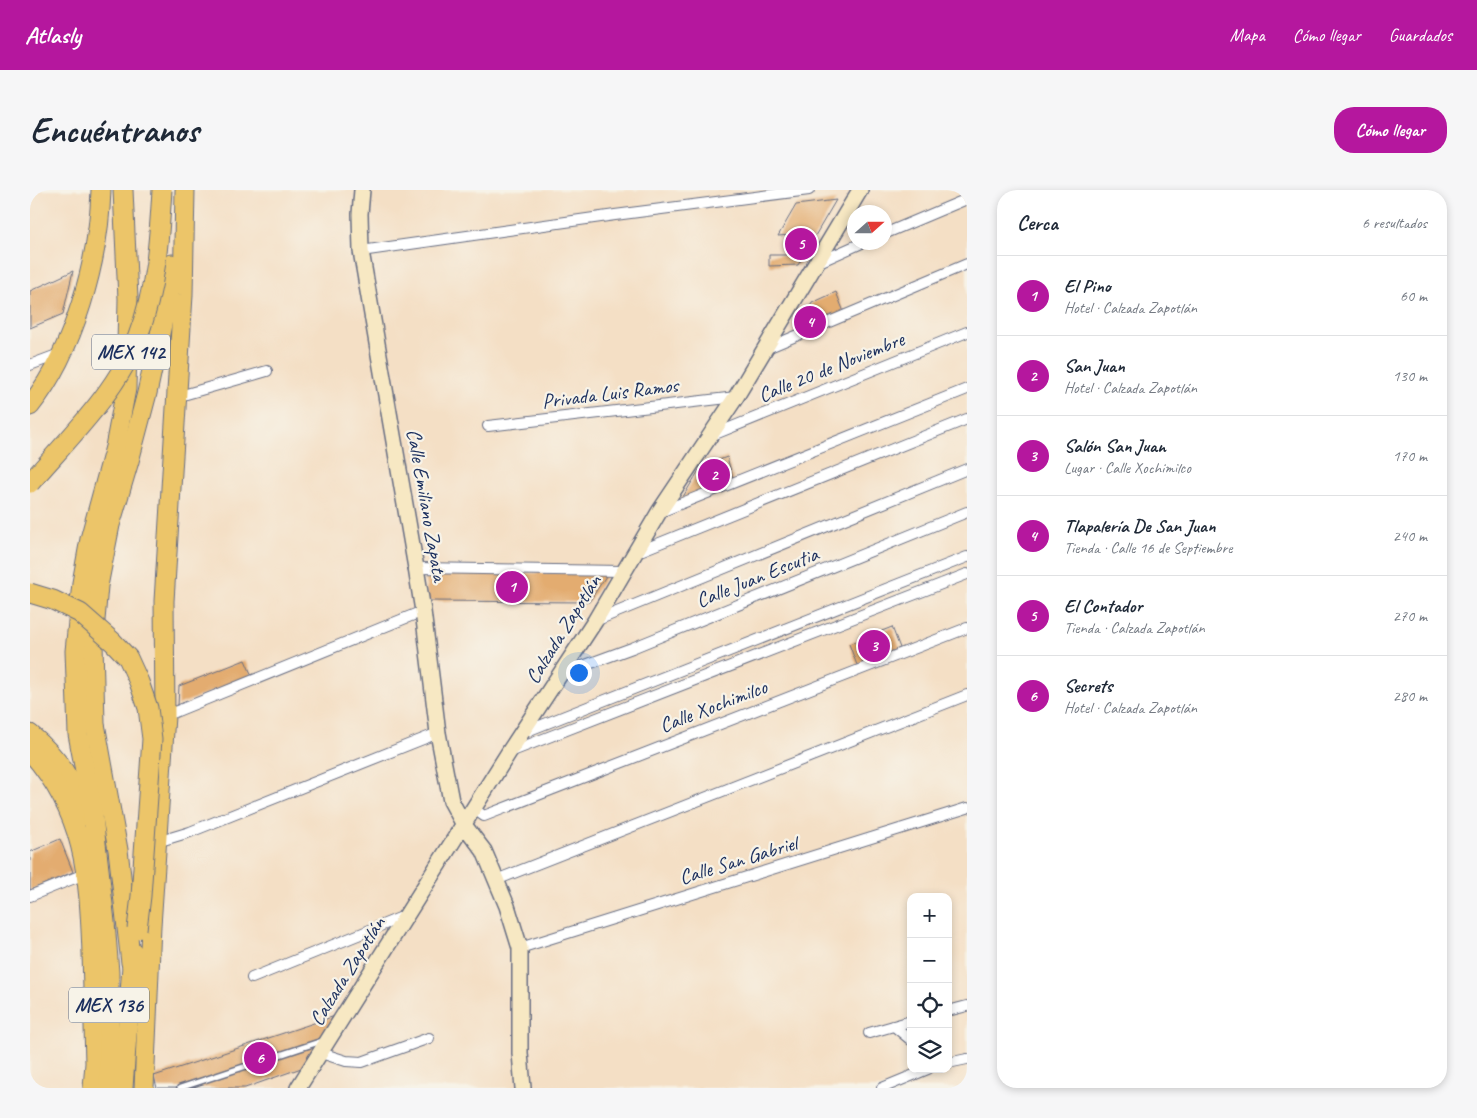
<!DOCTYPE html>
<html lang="es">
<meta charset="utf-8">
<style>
:root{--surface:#fff;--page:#f6f6f7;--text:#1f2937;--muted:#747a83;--line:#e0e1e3;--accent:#b5179e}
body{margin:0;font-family:Caveat,sans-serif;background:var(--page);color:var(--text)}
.controls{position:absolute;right:15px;bottom:15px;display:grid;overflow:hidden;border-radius:10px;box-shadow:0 2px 8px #0003}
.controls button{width:45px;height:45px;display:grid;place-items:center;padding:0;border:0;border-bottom:1px solid var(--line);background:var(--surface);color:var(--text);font:25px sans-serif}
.compass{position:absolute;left:817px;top:15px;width:45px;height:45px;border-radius:50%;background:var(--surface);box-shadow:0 2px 8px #0003;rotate:69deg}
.you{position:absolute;left:548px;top:482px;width:18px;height:18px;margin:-12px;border:4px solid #fff;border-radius:50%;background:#1a73e8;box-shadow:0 0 0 8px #1a73e833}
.badge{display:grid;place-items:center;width:32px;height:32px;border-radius:50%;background:var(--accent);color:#fff;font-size:16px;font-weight:700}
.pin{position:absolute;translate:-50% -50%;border:2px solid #fff;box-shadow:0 1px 5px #0006}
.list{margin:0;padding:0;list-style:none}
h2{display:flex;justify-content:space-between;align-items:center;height:65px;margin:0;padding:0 20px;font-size:21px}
h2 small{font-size:16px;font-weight:400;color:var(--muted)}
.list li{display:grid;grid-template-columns:32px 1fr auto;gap:15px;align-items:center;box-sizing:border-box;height:80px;padding:0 20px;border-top:1px solid var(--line)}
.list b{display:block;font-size:19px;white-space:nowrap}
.list p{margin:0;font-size:16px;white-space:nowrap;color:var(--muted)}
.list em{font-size:16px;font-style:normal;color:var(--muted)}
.icon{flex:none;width:28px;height:28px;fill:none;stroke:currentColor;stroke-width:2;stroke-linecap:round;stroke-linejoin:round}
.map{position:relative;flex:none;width:937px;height:898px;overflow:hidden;border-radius:20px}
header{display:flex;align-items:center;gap:30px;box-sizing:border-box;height:70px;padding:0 25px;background:var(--accent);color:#fff}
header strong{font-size:24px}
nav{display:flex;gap:28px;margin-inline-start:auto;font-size:18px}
.intro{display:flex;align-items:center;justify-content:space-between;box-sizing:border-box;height:120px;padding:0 30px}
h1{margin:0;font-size:35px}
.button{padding:12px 22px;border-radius:20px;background:var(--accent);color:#fff;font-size:18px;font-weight:700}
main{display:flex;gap:30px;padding:0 30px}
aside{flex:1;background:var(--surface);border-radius:20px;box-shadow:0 2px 8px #0003}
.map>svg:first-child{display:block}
.building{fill:#e3ac70}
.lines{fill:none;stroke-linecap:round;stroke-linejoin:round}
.lane-casing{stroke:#676d82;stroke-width:8}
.street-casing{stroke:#676d82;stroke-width:12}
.secondary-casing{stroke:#676d82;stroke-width:18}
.highway-casing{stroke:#676d82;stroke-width:21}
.lane{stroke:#fff;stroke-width:5}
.street{stroke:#fff;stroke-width:10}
.secondary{stroke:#f7e8c3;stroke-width:15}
.highway{stroke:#ecc569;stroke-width:19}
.highway-bridge-casing{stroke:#676d82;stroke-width:21;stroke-linecap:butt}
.highway-bridge{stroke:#ecc569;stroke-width:19}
.labels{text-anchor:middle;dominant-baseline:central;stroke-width:4.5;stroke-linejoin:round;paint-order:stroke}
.shield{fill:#f7f3e8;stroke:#5d6a87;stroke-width:1}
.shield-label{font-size:20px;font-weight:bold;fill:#1b2f5e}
.street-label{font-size:21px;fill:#1b2f5e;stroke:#f7f3e8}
</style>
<header>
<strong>Atlasly</strong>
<nav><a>Mapa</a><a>Cómo llegar</a><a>Guardados</a></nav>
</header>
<div class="intro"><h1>Encuéntranos</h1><a class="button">Cómo llegar</a></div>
<main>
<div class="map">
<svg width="937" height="898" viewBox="0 0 937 898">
<rect width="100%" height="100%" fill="#f7f3e8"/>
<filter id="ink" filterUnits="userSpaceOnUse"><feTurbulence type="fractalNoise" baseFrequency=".02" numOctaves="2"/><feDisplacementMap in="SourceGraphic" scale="10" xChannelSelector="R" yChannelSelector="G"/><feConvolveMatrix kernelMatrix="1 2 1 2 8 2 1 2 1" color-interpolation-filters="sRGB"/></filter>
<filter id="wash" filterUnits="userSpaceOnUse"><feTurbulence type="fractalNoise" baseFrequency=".0096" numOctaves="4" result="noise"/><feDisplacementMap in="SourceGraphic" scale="20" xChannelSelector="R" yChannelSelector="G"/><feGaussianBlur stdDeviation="1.12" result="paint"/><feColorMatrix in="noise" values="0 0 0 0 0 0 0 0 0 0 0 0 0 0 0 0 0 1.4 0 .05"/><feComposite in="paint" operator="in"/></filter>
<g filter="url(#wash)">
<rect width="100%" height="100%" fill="#f4dfc5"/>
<g id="blocks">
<!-- building -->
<g class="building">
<path d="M 806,10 L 768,75 L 739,76 L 739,65 L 762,65 L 761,45 L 748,46 L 766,15 Z"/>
<path d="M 43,81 L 33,124 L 0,138 L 0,101 Z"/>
<path d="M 806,102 L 814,122 L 765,143 L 782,113 Z"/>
<path d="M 697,267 L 704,292 L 648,315 L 671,277 Z"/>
<path d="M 395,383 L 578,383 L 559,412 L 397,411 Z"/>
<path d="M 862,437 L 870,458 L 827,475 L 819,454 Z"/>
<path d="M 215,470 L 222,486 L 148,515 L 149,496 Z"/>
<path d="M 30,649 L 43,682 L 0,700 L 0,662 Z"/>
<path d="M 308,825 L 274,877 L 215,898 L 127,898 L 124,886 Z"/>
</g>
</g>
</g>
<g filter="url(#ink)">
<use href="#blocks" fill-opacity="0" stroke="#676d82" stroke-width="1"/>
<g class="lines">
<!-- lane casing -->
<g class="lane-casing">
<path id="lane" d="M 150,898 L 292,851"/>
</g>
<!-- street casing -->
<g class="street-casing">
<g id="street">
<path d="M 854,44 L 937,9"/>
<path d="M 331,61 L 585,25 L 779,0"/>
<path d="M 787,73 L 834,52"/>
<path d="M 735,159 L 937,74"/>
<path d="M 0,175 L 32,163"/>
<path d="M 146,207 L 237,181"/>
<path d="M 458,236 L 706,207"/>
<path d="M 680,246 L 937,142"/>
<path d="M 630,322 L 937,199"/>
<path d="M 605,363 L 937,229"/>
<path d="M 386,378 L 594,381"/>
<path d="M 565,431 L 937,279"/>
<path d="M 531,484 L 602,458 L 937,322"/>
<path d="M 135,526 L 393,421"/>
<path d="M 492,543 L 937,367"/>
<path d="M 480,562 L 937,384"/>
<path d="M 444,619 L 454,626 L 937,438"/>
<path d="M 127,652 L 160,642 L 408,543"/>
<path d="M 466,690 L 937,505"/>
<path d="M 0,706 L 57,683"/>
<path d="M 490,758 L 937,618"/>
<path d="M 222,788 L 377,725"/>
<path d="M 918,821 L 937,816"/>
<path d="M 864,836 L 881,850"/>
<path d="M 839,843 L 881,831"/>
<path d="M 291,863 L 316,871 L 332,872 L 399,848"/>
<path d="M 918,873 L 937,869"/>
<path d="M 852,898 L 898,879"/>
</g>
</g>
<!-- secondary casing -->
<g class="secondary-casing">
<g id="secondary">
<path d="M 332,0 L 330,24 L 331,61 L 386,378 L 393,421 L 408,543 L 421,611 L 434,635 L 454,661 L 477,716 L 490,758 L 490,863 L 493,898"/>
<path d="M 268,898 L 479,562 L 565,431 L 629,322 L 706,207 L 830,0"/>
</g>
</g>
<!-- highway casing -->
<g class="highway-casing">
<g id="highway">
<path d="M 0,216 C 44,161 69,70 71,0"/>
<path d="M 0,544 C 31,570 41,590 56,626"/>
<path d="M 0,561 C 55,623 59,684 62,763 C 63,799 64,836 65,873 L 63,898"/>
<path d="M 101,773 L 88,660 L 65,534 L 63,453 L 68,396 L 80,335 L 99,271 L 117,203 L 141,93 L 142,74"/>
<path d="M 79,898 L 79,782 L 75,732 L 62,618 L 48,544 L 45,461 L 52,393 L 60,349 L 85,257 L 96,199 L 98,109 L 93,0"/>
<path d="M 93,898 L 103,762"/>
<path d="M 114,898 L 121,736 L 135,526 L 134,411 L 153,105 L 155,0"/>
</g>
</g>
<!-- lane -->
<use href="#lane" class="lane"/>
<!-- street -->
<use href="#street" class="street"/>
<!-- secondary -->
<use href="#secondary" class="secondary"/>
<!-- highway -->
<use href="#highway" class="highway"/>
<!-- highway-bridge casing -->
<g class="highway-bridge-casing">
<g id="highway-bridge">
<path d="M 0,293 C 37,250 89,200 108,146 C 126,99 129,50 132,0"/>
<path d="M 0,403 L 23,410 L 50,423 L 83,452 L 98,468 L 109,492 L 118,518 L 122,549 L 111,706 L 107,739"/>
</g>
</g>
<!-- highway-bridge -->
<use href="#highway-bridge" class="highway-bridge"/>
</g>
</g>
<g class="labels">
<!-- shield labels -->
<g class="shield">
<rect x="62" y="144.5" width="78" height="35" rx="4"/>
<rect x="39" y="797.5" width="80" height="35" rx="4"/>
</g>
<g class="shield-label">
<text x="101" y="162">MEX 142</text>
<text x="79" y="815">MEX 136</text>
</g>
<!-- street labels -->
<g class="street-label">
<text transform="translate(801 177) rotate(-22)">Calle 20 de Noviembre</text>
<text transform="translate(580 203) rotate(-7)">Privada Luis Ramos</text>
<text transform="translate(397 315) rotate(80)">Calle Emiliano Zapata</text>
<text transform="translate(727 387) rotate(-22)">Calle Juan Escutia</text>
<text transform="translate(533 439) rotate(-58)">Calzada Zapotlán</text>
<text transform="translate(683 516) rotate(-21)">Calle Xochimilco</text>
<text transform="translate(708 670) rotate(-17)">Calle San Gabriel</text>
<text transform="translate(317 781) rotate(-58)">Calzada Zapotlán</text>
</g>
</g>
</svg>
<div class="controls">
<button>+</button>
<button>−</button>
<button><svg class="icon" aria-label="locate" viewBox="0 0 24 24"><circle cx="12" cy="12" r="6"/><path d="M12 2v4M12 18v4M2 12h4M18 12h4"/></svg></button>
<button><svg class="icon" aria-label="layers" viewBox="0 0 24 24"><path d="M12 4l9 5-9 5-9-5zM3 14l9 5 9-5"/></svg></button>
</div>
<svg class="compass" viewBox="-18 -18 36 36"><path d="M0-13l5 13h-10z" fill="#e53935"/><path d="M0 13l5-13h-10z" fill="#747a83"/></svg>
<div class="you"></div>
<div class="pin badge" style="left:482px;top:397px">1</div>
<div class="pin badge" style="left:684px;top:285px">2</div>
<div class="pin badge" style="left:844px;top:456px">3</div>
<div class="pin badge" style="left:780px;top:132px">4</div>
<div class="pin badge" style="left:771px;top:54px">5</div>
<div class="pin badge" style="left:230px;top:868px">6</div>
</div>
<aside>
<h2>Cerca<small>6 resultados</small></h2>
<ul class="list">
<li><span class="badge">1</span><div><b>El Pino</b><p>Hotel · Calzada Zapotlán</p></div><em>60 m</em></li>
<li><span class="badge">2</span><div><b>San Juan</b><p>Hotel · Calzada Zapotlán</p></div><em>130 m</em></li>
<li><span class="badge">3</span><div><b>Salón San Juan</b><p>Lugar · Calle Xochimilco</p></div><em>170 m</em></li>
<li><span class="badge">4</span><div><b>Tlapalería De San Juan</b><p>Tienda · Calle 16 de Septiembre</p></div><em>240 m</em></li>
<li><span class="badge">5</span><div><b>El Contador</b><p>Tienda · Calzada Zapotlán</p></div><em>270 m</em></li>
<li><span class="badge">6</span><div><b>Secrets</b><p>Hotel · Calzada Zapotlán</p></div><em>280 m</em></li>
</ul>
</aside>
</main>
